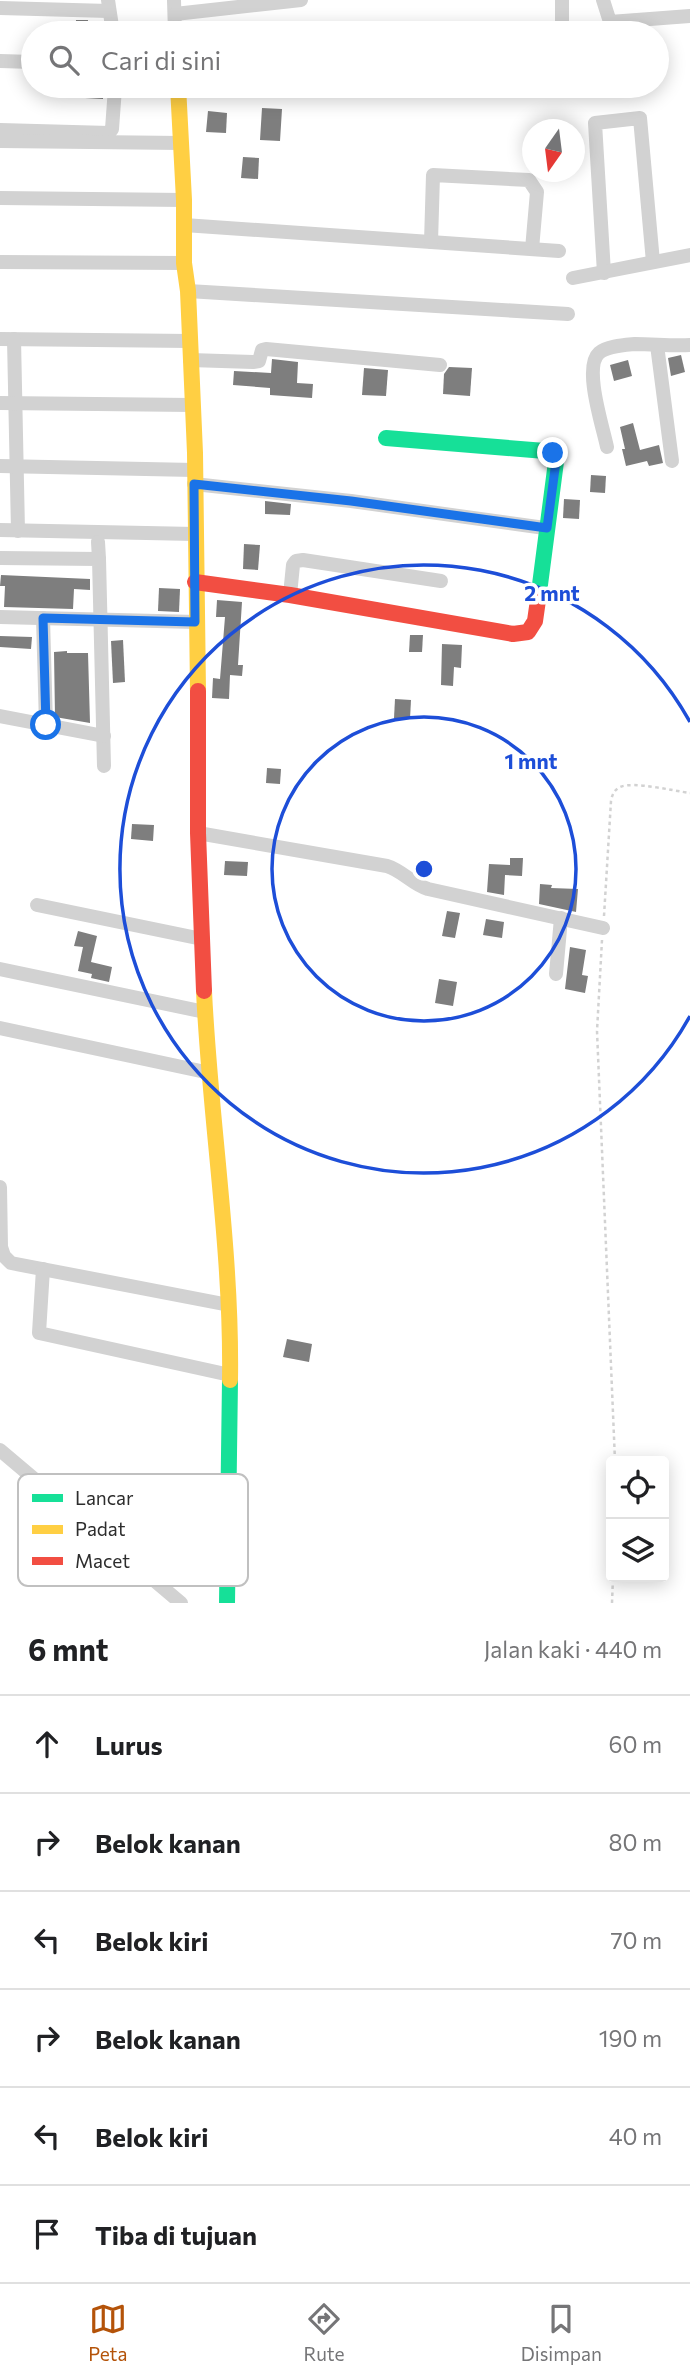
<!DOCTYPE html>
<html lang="id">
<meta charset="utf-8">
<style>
:root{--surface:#fff;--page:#f6f6f6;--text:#202124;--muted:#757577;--line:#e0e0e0;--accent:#b45309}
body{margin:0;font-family:Commissioner,sans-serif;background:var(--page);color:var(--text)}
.controls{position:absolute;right:21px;bottom:21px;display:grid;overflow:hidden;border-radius:7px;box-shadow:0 4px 18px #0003}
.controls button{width:63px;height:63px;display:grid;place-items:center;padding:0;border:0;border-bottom:2px solid var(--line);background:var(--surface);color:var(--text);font:35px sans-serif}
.compass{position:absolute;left:522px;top:119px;width:63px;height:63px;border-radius:50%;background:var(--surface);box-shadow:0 4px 18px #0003;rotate:194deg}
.stop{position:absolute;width:21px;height:21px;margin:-16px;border:5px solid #1a73e8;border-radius:50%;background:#fff}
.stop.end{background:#1a73e8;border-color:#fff;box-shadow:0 2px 7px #0008}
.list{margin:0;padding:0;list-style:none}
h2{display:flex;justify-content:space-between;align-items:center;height:91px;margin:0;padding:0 28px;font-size:30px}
h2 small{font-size:23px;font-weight:400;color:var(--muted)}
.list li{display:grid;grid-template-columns:46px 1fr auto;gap:21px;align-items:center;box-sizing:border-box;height:98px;padding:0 28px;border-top:2px solid var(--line)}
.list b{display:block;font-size:26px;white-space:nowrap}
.list em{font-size:23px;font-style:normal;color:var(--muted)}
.icon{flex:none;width:38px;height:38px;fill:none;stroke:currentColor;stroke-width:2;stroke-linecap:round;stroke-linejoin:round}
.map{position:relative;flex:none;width:690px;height:1603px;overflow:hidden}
.search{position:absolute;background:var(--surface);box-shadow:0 4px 18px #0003;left:21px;right:21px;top:21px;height:77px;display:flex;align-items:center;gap:18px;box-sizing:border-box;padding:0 24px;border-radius:38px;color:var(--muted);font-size:26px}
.sheet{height:679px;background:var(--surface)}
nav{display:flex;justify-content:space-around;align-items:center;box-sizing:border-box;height:98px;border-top:2px solid var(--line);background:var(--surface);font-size:19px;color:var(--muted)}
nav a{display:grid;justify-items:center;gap:4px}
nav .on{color:var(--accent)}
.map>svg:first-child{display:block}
.building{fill:#7e7e7e}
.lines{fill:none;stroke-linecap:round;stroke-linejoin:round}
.path{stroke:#d2d2d2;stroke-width:2.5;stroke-dasharray:3.5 3.5;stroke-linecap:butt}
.street{stroke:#d2d2d2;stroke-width:14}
.fast{stroke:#16e098;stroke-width:16}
.slow{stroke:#ffcf43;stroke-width:16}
.jam{stroke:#f24e42;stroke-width:16}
.route{stroke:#1a73e8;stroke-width:9}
.ring{fill:none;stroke:#1d4ed8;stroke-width:3.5}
.key{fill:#fff;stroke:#c0c0c0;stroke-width:2}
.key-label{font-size:19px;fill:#2d2d2d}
.centre{fill:#1d4ed8;stroke:#fff;stroke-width:3.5}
.ring-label{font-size:21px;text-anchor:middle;font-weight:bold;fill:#1d4ed8;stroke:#fff;stroke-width:7;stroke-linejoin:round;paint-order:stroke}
</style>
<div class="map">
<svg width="690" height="1603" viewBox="0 0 690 1603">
<rect width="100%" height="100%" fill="#fff"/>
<!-- building -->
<g class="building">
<path d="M 76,20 L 88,20 L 87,33 L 75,33 Z"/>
<path d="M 85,86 L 103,86 L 103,99 L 85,98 Z"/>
<path d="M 282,86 L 300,86 L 299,96 L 282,95 Z"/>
<path d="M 262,108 L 282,109 L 280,141 L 260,140 Z"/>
<path d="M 208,111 L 227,113 L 226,133 L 206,132 Z"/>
<path d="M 243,157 L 259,158 L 258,179 L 241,178 Z"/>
<path d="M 681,355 L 685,372 L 671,376 L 668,358 Z"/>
<path d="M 272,359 L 298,362 L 297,383 L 313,384 L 312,398 L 270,395 L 270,388 L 233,385 L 234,371 L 271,373 Z"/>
<path d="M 628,360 L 632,376 L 614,381 L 610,365 Z"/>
<path d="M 449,367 L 472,368 L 470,396 L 443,394 L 444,374 Z"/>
<path d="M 364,368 L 388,370 L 386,396 L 362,395 Z"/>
<path d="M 633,423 L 640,450 L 659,445 L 663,463 L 649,466 L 647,461 L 626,466 L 622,449 L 625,449 L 620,427 Z"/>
<path d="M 591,475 L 606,476 L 605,493 L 590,492 Z"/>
<path d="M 564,499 L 580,500 L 579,519 L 563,518 Z"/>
<path d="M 265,501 L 291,504 L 290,515 L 265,514 Z"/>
<path d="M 244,544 L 260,545 L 258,570 L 243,569 Z"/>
<path d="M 1,575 L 90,579 L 90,590 L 74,589 L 73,609 L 4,607 L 5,586 L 0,586 Z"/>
<path d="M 159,588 L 180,589 L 179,612 L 158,611 Z"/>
<path d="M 217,600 L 242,602 L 238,665 L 243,665 L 242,676 L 230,675 L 229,699 L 212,698 L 213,678 L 220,679 L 225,617 L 216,617 Z"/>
<path d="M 410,635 L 423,635 L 422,652 L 409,652 Z"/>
<path d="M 0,636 L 32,637 L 31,649 L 0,647 Z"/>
<path d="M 123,640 L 125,682 L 113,683 L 111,641 Z"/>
<path d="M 442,644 L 462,645 L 461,668 L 454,667 L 453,686 L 441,685 Z"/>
<path d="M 67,651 L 67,653 L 88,653 L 90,723 L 55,717 L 54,652 Z"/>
<path d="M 395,699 L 411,700 L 410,719 L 394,718 Z"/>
<path d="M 267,768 L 281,769 L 280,784 L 266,783 Z"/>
<path d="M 132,824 L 154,825 L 153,841 L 131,839 Z"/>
<path d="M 510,858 L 523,858 L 522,876 L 505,875 L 504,895 L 487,892 L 489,864 L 510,865 Z"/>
<path d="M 225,861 L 248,862 L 247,876 L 224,875 Z"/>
<path d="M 540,884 L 552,885 L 551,888 L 578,889 L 576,912 L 539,904 Z"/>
<path d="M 447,911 L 460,913 L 455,938 L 442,936 Z"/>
<path d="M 486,919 L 504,922 L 502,938 L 483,935 Z"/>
<path d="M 78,931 L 97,936 L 91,962 L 112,967 L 109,982 L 91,978 L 92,974 L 78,971 L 83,947 L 74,946 Z"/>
<path d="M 570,947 L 586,950 L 582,975 L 588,976 L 585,993 L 565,989 Z"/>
<path d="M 439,979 L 457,982 L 453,1006 L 435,1003 Z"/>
<path d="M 287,1339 L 312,1344 L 309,1362 L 283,1357 Z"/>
</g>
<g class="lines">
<!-- path -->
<g class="path">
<path d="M 604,916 L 611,801 C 612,795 614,790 620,787 C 634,781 674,791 690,793"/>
<path d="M 602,940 L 597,1031 L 615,1461"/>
<path d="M 612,1603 L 613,1577"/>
</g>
<!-- street -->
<g class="street">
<path d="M 108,0 L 113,33"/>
<path d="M 174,0 L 175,33"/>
<path d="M 603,0 L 610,22 L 690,16"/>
<path d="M 0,8 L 109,11"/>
<path d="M 175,14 L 301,0"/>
<path d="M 546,33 L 557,30 L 562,25 L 562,0"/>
<path d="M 0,61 L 33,62"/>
<path d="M 115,86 L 115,88 L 179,91"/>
<path d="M 0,130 L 109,133 L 112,129 L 115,88"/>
<path d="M 0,141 L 181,143"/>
<path d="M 0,198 L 184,200"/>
<path d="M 184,225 L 559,251"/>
<path d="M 431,242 L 433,175 L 529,180 L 537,192 L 532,249"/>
<path d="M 0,262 L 184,263"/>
<path d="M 604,273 L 595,123 L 640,118 L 653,262"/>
<path d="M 573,278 L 690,255"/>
<path d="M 188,291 L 568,314"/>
<path d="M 0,339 L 190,341"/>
<path d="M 14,339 L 18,531"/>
<path d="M 657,345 L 672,461"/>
<path d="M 190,360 L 253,362 L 259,361 L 262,350 L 266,349 L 440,365"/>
<path d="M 0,403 L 192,405"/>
<path d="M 607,447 C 603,427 583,367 599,353 C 607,346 625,345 635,344 C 654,344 672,346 690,345"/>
<path d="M 0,466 L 194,470"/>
<path d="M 194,484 L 351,501 L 545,528"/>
<path d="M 0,530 L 195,534"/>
<path d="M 98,542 L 99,559"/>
<path d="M 0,558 L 99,559 L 104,766"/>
<path d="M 290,595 L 293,565 L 296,561 L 303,560 L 441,581"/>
<path d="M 0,617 L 196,622"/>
<path d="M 43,618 L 46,725"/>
<path d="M 0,716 L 104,736"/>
<path d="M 198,833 L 387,866 C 403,871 412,884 428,889 L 603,928"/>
<path d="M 37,905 L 202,939"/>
<path d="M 0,969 L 205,1012"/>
<path d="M 556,974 L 561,918"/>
<path d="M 0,1028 L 210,1073"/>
<path d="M 0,1187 L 1,1247 L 4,1256 L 11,1263 L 229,1305"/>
<path d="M 43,1269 L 39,1333 L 230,1375"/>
<path d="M 0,1450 L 181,1603"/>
</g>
<!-- fast -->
<g class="fast">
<path d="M 386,438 L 545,451 L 557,454 L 538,600"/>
<path d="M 227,1603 L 230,1380"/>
</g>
<!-- slow -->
<g class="slow">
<path d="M 178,86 L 184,200 L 184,263 L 188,291 L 195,453 L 198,691"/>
<path d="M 204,991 C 210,1121 232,1250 230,1380"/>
</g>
<!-- jam -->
<g class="jam">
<path d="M 195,582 L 290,595 L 513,634 L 528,632 L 535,621 L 538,600"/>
<path d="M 198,691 L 198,833 L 204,991"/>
</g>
</g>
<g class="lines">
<!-- route -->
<path class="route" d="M 46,725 L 43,618 L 195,622 L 194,484 L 351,501 L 547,528 L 557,454 L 553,453"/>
</g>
<!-- distance rings -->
<g class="ring">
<circle cx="424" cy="869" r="152"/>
<path d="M690 1016A304 304 0 1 1 690 722"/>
</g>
<!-- legend -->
<rect x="18" y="1474" width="230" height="112" rx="10" class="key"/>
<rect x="32" y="1494" width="31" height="8" fill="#16e098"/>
<rect x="32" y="1525" width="31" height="9" fill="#ffcf43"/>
<rect x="32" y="1557" width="31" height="8" fill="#f24e42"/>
<g class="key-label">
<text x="75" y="1505">Lancar</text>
<text x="75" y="1536">Padat</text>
<text x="75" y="1568">Macet</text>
</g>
<circle cx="424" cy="869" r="10" class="centre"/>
<g class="ring-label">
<text x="552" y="601">2 mnt</text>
<text x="531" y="769">1 mnt</text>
</g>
</svg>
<div class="controls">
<button><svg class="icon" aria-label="locate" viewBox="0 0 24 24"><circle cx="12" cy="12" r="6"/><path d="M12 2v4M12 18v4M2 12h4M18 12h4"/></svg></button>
<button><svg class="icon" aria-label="layers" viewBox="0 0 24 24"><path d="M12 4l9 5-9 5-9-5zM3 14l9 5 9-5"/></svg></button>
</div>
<svg class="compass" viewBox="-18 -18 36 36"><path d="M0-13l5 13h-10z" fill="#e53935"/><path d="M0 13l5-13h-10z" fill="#757577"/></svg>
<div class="stop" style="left:46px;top:725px"></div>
<div class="stop end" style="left:553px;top:453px"></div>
<div class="search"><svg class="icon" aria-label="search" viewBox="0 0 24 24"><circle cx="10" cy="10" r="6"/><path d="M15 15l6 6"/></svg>Cari di sini</div>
</div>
<section class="sheet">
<h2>6 mnt<small>Jalan kaki · 440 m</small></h2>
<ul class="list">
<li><svg class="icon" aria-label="ahead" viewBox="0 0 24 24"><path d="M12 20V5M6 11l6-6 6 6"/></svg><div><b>Lurus</b></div><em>60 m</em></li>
<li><svg class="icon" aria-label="right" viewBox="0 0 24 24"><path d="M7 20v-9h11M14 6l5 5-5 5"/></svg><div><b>Belok kanan</b></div><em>80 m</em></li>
<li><svg class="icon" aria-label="left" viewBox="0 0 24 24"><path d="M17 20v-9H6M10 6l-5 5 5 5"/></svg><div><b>Belok kiri</b></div><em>70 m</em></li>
<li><svg class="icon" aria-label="right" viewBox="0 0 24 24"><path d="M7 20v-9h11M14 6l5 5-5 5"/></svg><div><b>Belok kanan</b></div><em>190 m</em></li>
<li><svg class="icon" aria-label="left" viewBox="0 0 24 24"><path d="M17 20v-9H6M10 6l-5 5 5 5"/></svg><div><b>Belok kiri</b></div><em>40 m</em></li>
<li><svg class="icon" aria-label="arrive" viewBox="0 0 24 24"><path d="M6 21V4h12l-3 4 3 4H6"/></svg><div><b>Tiba di tujuan</b></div></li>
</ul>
</section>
<nav>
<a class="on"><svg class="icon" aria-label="map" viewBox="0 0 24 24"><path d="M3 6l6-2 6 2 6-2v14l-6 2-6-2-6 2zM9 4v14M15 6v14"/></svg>Peta</a>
<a><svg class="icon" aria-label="directions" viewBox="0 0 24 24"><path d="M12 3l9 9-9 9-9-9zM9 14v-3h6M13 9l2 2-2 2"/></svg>Rute</a>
<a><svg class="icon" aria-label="saved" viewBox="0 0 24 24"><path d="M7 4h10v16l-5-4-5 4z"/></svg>Disimpan</a>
</nav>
